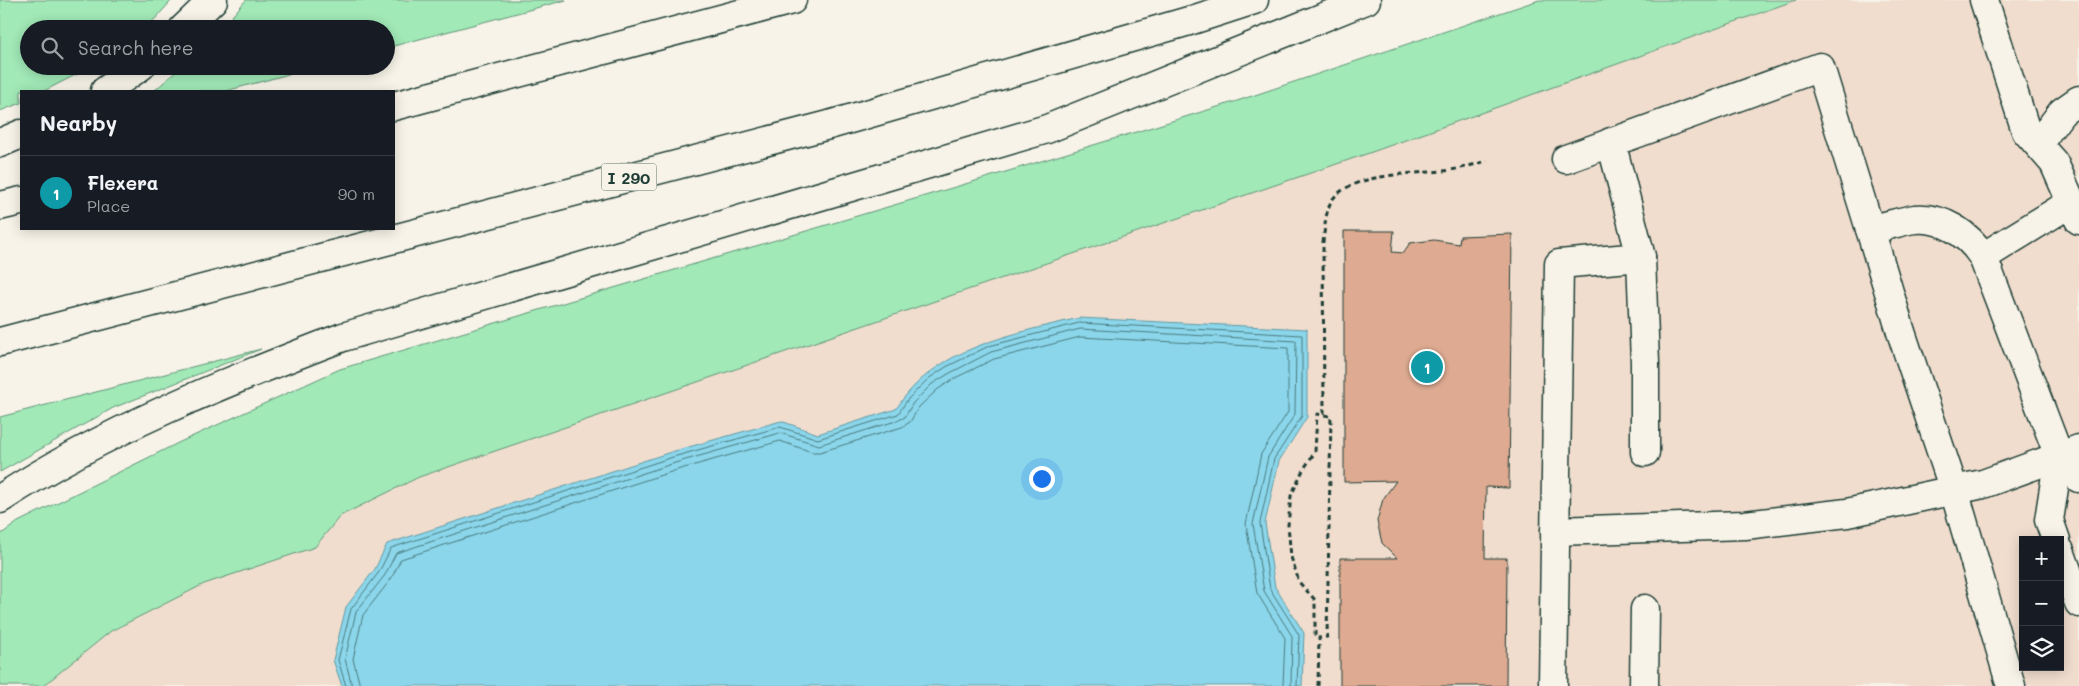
<!DOCTYPE html>
<meta charset="utf-8">
<style>
:root{--surface:#171b24;--page:#242831;--text:#f1f3f6;--muted:#9ea1a6;--line:#363941;--accent:#2563eb}
body{margin:0;font-family:Mali,sans-serif;background:var(--page);color:var(--text)}
.controls{position:absolute;right:15px;bottom:15px;display:grid;overflow:hidden;border-radius:0px;box-shadow:0 2px 12px #0003}
.controls button{width:45px;height:45px;display:grid;place-items:center;padding:0;border:0;border-bottom:1px solid var(--line);background:var(--surface);color:var(--text);font:25px sans-serif}
.you{position:absolute;left:1041px;top:478px;width:18px;height:18px;margin:-12px;border:4px solid #fff;border-radius:50%;background:#1a73e8;box-shadow:0 0 0 8px #1a73e833}
.badge{display:grid;place-items:center;width:32px;height:32px;border-radius:50%;background:var(--accent);color:#fff;font-size:16px;font-weight:700}
.pin{position:absolute;translate:-50% -50%;border:2px solid #fff;box-shadow:0 1px 5px #0006}
.list{margin:0;padding:0;list-style:none}
h2{display:flex;justify-content:space-between;align-items:center;height:65px;margin:0;padding:0 20px;font-size:21px}
h2 small{font-size:16px;font-weight:400;color:var(--muted)}
.list li{display:grid;grid-template-columns:32px 1fr auto;gap:15px;align-items:center;box-sizing:border-box;height:75px;padding:0 20px;border-top:1px solid var(--line)}
.list b{display:block;font-size:19px;white-space:nowrap}
.list p{margin:0;font-size:16px;white-space:nowrap;color:var(--muted)}
.list em{font-size:16px;font-style:normal;color:var(--muted)}
.icon{flex:none;width:28px;height:28px;fill:none;stroke:currentColor;stroke-width:2;stroke-linecap:round;stroke-linejoin:round}
.map{position:relative;flex:none;width:2079px;height:686px;overflow:hidden}
.search{position:absolute;background:var(--surface);box-shadow:0 2px 12px #0003;left:20px;top:20px;width:375px;height:55px;display:flex;align-items:center;gap:12px;box-sizing:border-box;padding:0 18px;border-radius:28px;color:var(--muted);font-size:19px}
.panel{position:absolute;background:var(--surface);box-shadow:0 2px 12px #0003;left:20px;top:90px;width:375px;height:140px;border-radius:0px}
.map>svg:first-child{display:block}
.built{fill:#f0ddce;fill-rule:evenodd}
.green{fill:#a1e9b7;stroke:#609376}
.water{fill:#8bd6eb;stroke:#6099a2}
.lines{fill:none;stroke-linecap:round;stroke-linejoin:round}
.shore{stroke:#4a7a7d;stroke-width:1}
.building{fill:#deaa91;stroke:#1f3d34}
.minor-casing{stroke:#1f3d34;stroke-width:31}
.highway-casing{stroke:#1f3d34;stroke-width:31}
.path{stroke:#1f3d34;stroke-width:3;stroke-dasharray:5 4;stroke-linecap:butt}
.minor{stroke:#f7f3e8;stroke-width:28}
.highway{stroke:#f7f3e8;stroke-width:28}
.labels{text-anchor:middle;dominant-baseline:central;stroke-width:4;stroke-linejoin:round;paint-order:stroke}
.shield{fill:#f7f3e8;stroke:#60746a;stroke-width:1}
.shield-label{font-size:16px;font-weight:bold;fill:#1f3d34}
</style>
<div class="map">
<svg width="2079" height="686" viewBox="0 0 2079 686">
<rect width="100%" height="100%" fill="#f7f3e8"/>
<filter id="ink" filterUnits="userSpaceOnUse"><feTurbulence type="fractalNoise" baseFrequency=".02" numOctaves="2"/><feDisplacementMap in="SourceGraphic" scale="10" xChannelSelector="R" yChannelSelector="G"/><feConvolveMatrix kernelMatrix="1 2 1 2 8 2 1 2 1" color-interpolation-filters="sRGB"/></filter>
<g filter="url(#ink)">
<!-- built -->
<path class="built" d="M 1796,0 L 2079,0 L 2079,686 L 43,686 L 111,631 L 204,584 L 315,547 L 340,516 L 419,477 L 1372,152 ZM 2023,540 L 2060,540 L 2060,667 L 2023,667 Z"/>
<!-- green -->
<g class="green">
<path d="M 0,0 L 172,0 L 155,19 L 143,29 L 29,29 L 29,66 L 93,66 L 44,91 L 21,91 L 21,103 L 0,111 Z"/>
<path d="M 246,0 L 566,0 L 386,48 L 386,29 L 221,29 Z"/>
<path d="M 1539,0 L 1796,0 L 1372,152 L 419,477 L 340,516 L 315,547 L 204,584 L 111,631 L 43,686 L 0,686 L 0,535 L 18,522 L 180,442 L 340,369 L 999,174 L 1237,101 Z"/>
<path d="M 182,66 L 319,66 L 226,91 L 154,91 Z"/>
<path d="M 261,349 L 113,408 L 0,472 L 0,417 Z"/>
</g>
<!-- water -->
<path class="water" d="M 1079,318 L 1307,329 L 1307,417 L 1279,461 L 1265,523 L 1275,587 L 1304,633 L 1302,686 L 342,686 L 333,660 L 346,607 L 375,569 L 387,544 L 671,452 L 781,421 L 818,434 L 896,409 C 935,347 1013,334 1079,318 Z"/>
<g class="lines">
<!-- shore -->
<g class="shore">
<path d="M 346,686 L 338,660 L 351,609 L 379,572 L 391,548 L 673,457 L 780,427 L 818,439 L 898,414 L 908,399 L 928,379 L 946,367 L 989,346 L 1079,323 L 1302,335 L 1302,416 L 1274,459 L 1260,523 L 1270,589 L 1299,635 L 1297,686"/>
<path d="M 352,686 L 345,659 L 356,612 L 385,575 L 396,553 L 675,463 L 780,433 L 819,445 L 899,420 L 905,417 L 913,403 L 932,384 L 950,373 L 991,352 L 1080,329 L 1296,341 L 1295,414 L 1268,457 L 1253,524 L 1264,591 L 1292,636 L 1291,686"/>
<path d="M 360,686 L 353,659 L 363,615 L 391,579 L 401,559 L 677,470 L 780,441 L 812,452 L 820,452 L 902,427 L 910,422 L 919,407 L 937,390 L 953,379 L 994,359 L 1080,337 L 1288,348 L 1288,412 L 1261,454 L 1246,524 L 1257,593 L 1285,638 L 1283,686"/>
</g>
</g>
<!-- building -->
<path class="building" d="M 1344,231 L 1394,231 L 1392,252 L 1403,253 L 1410,243 L 1434,240 L 1459,244 L 1460,236 L 1512,234 L 1509,488 L 1486,487 L 1485,558 L 1507,558 L 1506,686 L 1340,686 L 1340,558 L 1397,558 L 1382,543 L 1377,521 L 1383,499 L 1396,481 L 1344,482 Z"/>
<g class="lines">
<!-- minor casing -->
<g class="minor-casing">
<g id="minor">
<path d="M 1984,0 L 2026,131 L 2054,163 L 2079,220"/>
<path d="M 1611,142 L 1641,257"/>
<path d="M 2038,144 L 2062,112 L 2079,100"/>
<path d="M 1566,159 L 1820,67 L 1870,229 C 1885,227 1900,221 1915,219 C 1943,216 1969,235 1983,257 L 2059,456 L 2079,478"/>
<path d="M 1870,229 L 1901,332 L 1954,490 L 2011,686"/>
<path d="M 1983,257 L 2072,202"/>
<path d="M 1555,531 L 1745,525 L 1847,513 L 1983,484 L 2079,449"/>
<path d="M 2056,540 L 2049,520 L 2059,456"/>
<path d="M 2060,551 L 2079,603"/>
<path d="M 1553,686 L 1559,264 L 1641,257 L 1645,363 L 1645,452"/>
<path d="M 1644,686 L 1645,609"/>
</g>
</g>
<!-- highway casing -->
<g class="highway-casing">
<g id="highway">
<path d="M 183,29 L 213,0"/>
<path d="M 105,91 L 141,66"/>
<path d="M 394,106 L 792,0"/>
<path d="M 0,143 L 21,134"/>
<path d="M 0,206 L 21,201"/>
<path d="M 0,342 L 829,125 L 1189,21 L 1254,0"/>
<path d="M 0,499 C 106,430 225,382 343,337 L 1047,129 L 1366,0"/>
</g>
</g>
<!-- path -->
<g class="path">
<path d="M 1324,414 L 1323,242 C 1325,229 1325,211 1332,200 C 1352,173 1412,174 1442,171 C 1457,170 1472,165 1487,161"/>
<path d="M 1318,686 L 1319,638 L 1327,637 L 1331,416 L 1317,414 L 1315,452 L 1303,470 L 1291,496 L 1288,525 L 1291,557 L 1299,582 L 1315,600 L 1315,637 L 1319,638"/>
</g>
<!-- minor -->
<use href="#minor" class="minor"/>
<!-- highway -->
<use href="#highway" class="highway"/>
</g>
</g>
<g class="labels">
<!-- shield labels -->
<rect class="shield" x="601.5" y="163.5" width="55" height="27" rx="4"/>
<g class="shield-label">
<text x="629" y="177">I 290</text>
</g>
</g>
</svg>
<div class="controls">
<button>+</button>
<button>−</button>
<button><svg class="icon" aria-label="layers" viewBox="0 0 24 24"><path d="M12 4l9 5-9 5-9-5zM3 14l9 5 9-5"/></svg></button>
</div>
<div class="you"></div>
<div class="pin badge" style="left:1427px;top:367px;background:#0f9aa8">1</div>
<div class="search"><svg class="icon" aria-label="search" viewBox="0 0 24 24"><circle cx="10" cy="10" r="6"/><path d="M15 15l6 6"/></svg>Search here</div>
<section class="panel">
<h2>Nearby<small></small></h2>
<ul class="list">
<li><span class="badge" style="background:#0f9aa8">1</span><div><b>Flexera</b><p>Place</p></div><em>90 m</em></li>
</ul>
</section>
</div>
